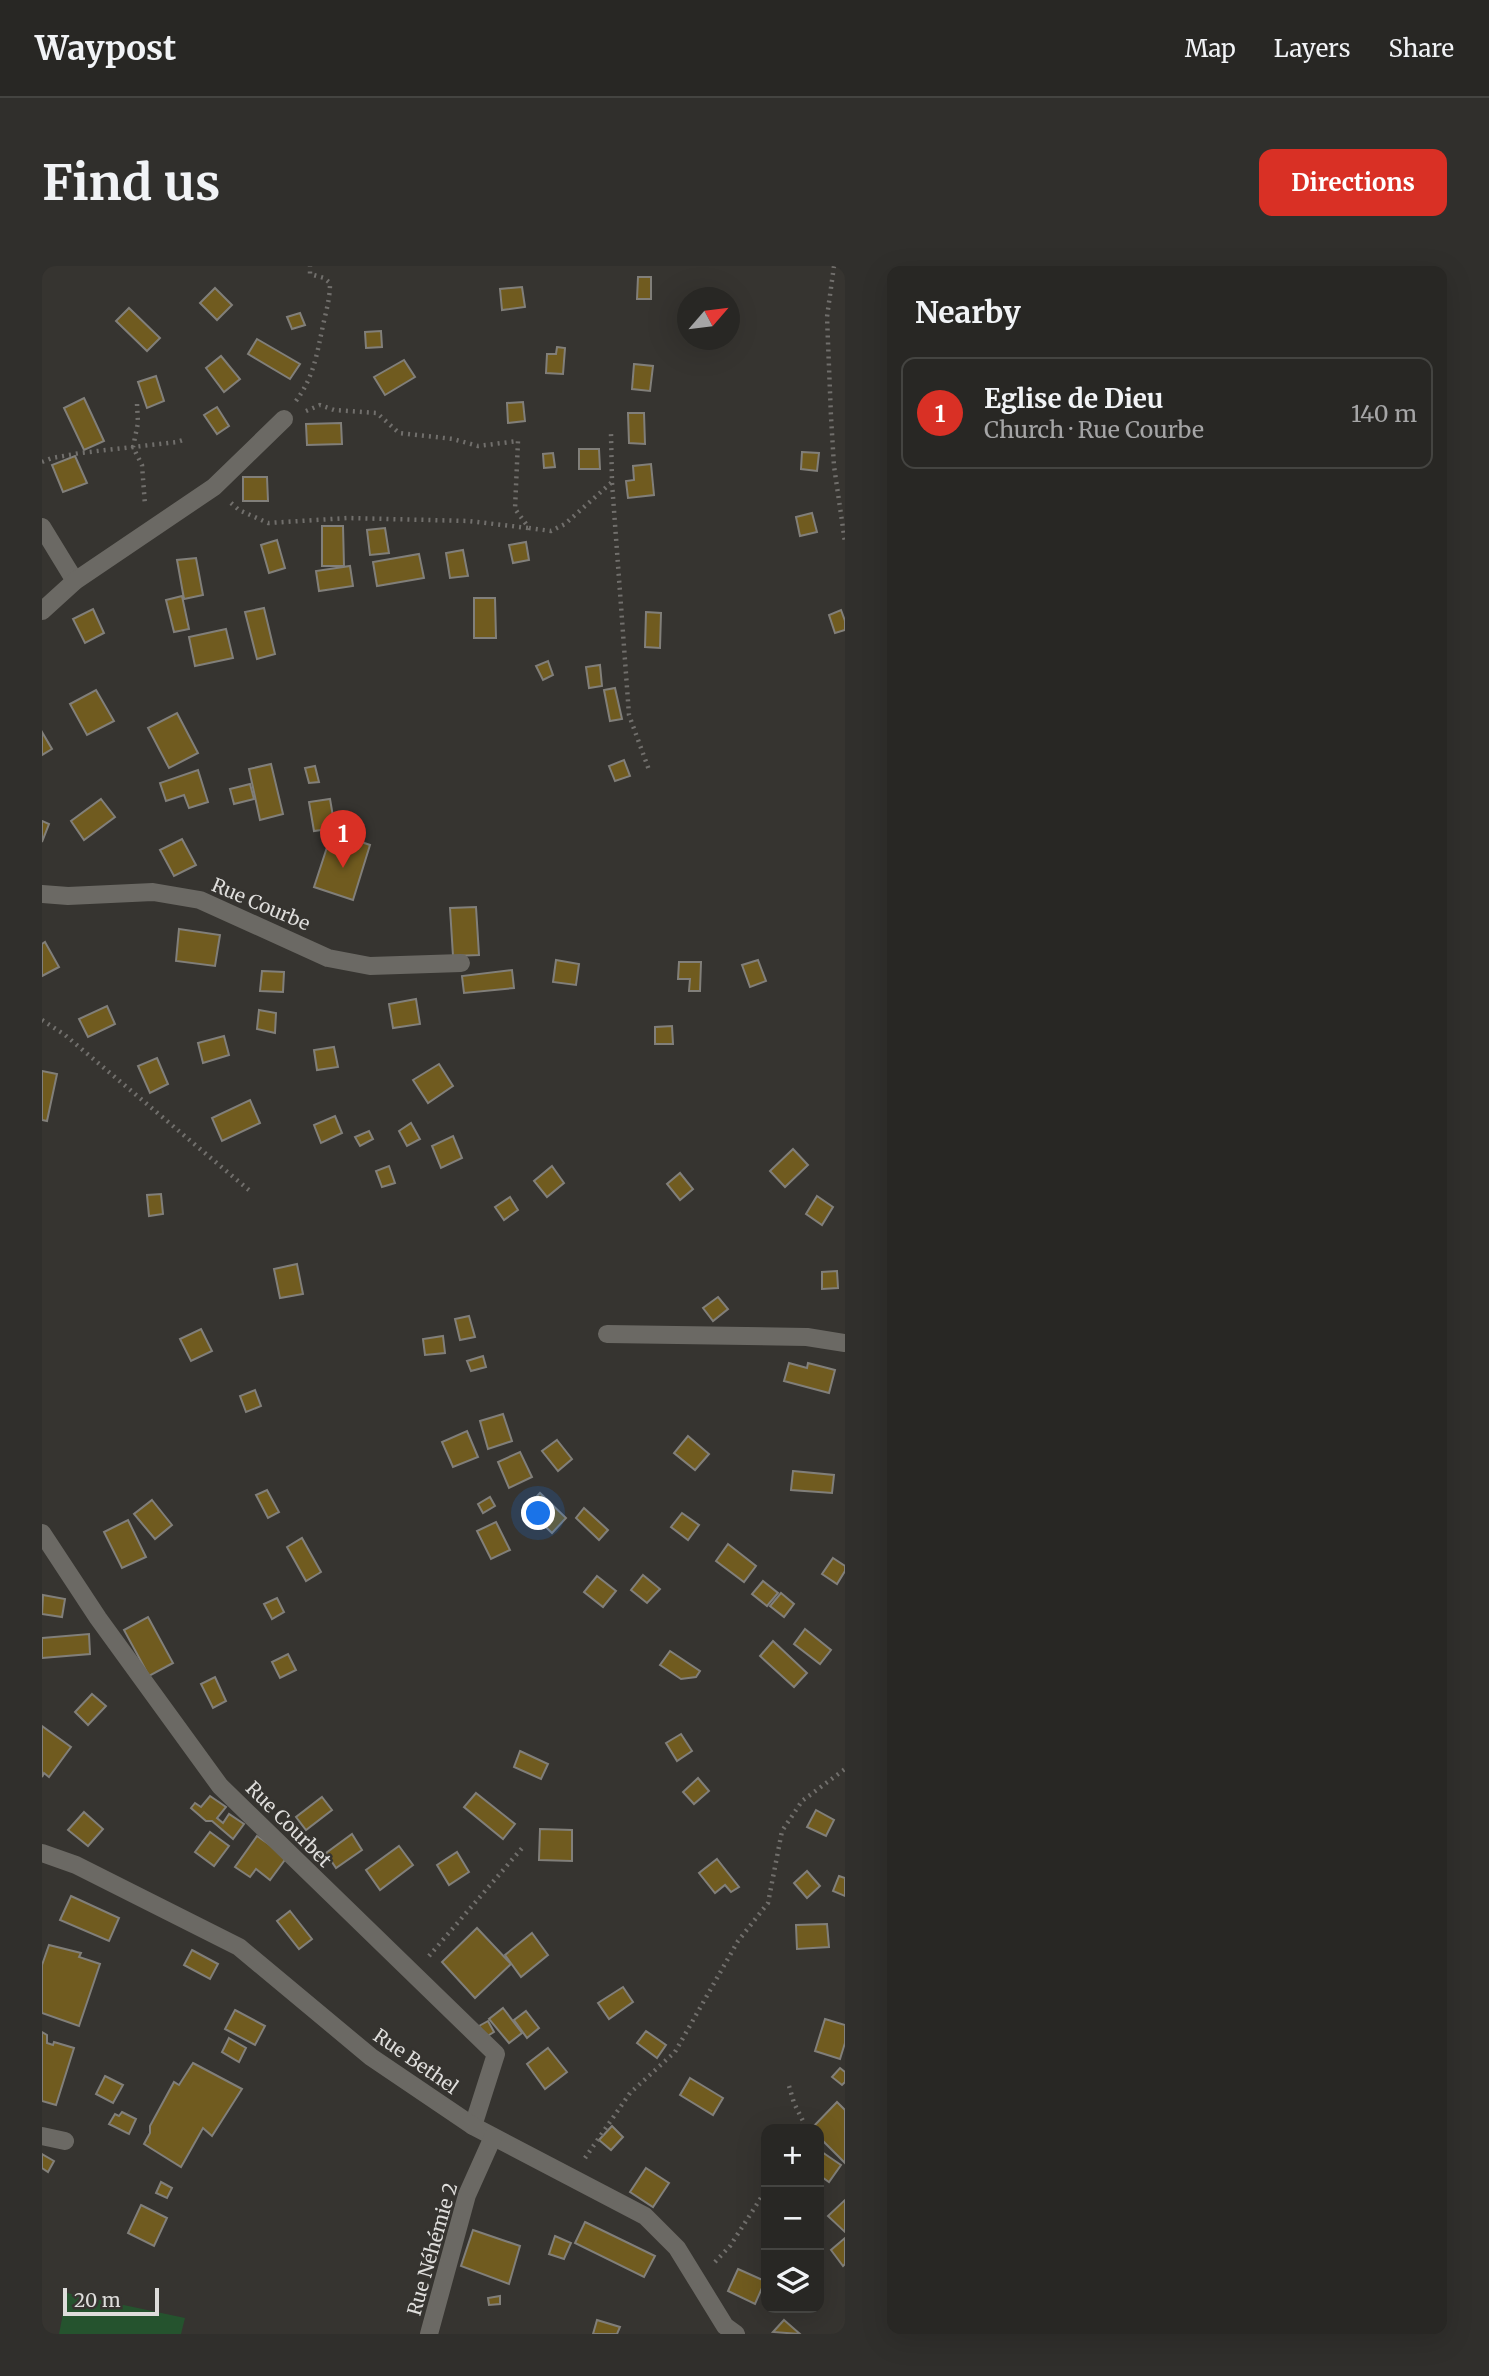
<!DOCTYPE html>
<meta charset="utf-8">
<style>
:root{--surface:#282724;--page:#302f2c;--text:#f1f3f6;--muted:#a5a5a6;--line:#444441;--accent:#d93025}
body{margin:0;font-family:Merriweather,serif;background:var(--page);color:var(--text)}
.controls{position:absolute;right:21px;bottom:21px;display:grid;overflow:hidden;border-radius:14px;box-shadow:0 7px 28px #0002}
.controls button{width:63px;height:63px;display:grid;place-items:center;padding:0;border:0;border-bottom:2px solid var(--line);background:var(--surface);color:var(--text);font:35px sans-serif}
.compass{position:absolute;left:635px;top:21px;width:63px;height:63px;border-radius:50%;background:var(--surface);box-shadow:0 7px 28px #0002;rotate:62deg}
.scale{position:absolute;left:21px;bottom:18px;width:96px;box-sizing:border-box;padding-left:7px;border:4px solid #dedddb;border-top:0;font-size:19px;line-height:24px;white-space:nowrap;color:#dedddb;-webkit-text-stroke:5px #363430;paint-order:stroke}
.you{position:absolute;left:497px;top:1248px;width:24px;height:24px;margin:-18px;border:5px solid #fff;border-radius:50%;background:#1a73e8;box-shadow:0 0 0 10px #1a73e833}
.badge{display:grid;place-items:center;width:46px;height:46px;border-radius:50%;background:var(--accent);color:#fff;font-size:23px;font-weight:700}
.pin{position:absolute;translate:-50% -58px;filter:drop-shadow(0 2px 4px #0008)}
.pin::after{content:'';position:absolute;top:37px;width:24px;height:21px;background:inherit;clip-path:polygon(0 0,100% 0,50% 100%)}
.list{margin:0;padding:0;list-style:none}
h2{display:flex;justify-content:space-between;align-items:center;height:91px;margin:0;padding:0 28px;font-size:30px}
h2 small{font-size:23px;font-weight:400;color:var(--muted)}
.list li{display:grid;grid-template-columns:46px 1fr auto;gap:21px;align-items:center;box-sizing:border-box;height:112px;margin:0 14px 14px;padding:0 14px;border:2px solid var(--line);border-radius:14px}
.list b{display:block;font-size:26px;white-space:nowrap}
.list p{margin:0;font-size:23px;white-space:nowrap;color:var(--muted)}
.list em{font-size:23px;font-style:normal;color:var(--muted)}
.icon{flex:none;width:38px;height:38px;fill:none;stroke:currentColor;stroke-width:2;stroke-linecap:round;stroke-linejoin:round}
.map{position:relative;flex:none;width:803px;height:2068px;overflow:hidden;border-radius:14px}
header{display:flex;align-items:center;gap:42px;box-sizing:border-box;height:98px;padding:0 35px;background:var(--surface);border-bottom:2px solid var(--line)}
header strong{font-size:33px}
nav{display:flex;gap:38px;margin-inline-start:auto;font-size:24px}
.intro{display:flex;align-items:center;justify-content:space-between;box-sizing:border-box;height:168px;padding:0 42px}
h1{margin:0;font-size:49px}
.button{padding:18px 32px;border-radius:14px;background:var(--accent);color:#fff;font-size:24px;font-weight:700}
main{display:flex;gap:42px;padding:0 42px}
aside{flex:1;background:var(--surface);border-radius:14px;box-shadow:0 7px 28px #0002}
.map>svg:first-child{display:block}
.green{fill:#25532e}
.building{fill:#705b1f;stroke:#817f7a;stroke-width:2}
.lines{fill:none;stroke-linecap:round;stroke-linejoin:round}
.path{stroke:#716f6c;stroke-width:4.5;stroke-dasharray:2 5;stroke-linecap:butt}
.lane{stroke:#6b6964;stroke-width:18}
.street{stroke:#6b6964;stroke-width:18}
.labels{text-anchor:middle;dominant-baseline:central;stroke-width:5;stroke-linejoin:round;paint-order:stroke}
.street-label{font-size:19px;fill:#dedddb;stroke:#363430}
</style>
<header>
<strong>Waypost</strong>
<nav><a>Map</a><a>Layers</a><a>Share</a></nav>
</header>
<div class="intro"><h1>Find us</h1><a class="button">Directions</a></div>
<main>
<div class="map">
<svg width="803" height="2068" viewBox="0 0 803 2068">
<rect width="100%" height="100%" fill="#363430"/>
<!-- green -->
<path class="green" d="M 25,2027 L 143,2052 L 139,2068 L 17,2068 Z"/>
<!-- building -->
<g class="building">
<path d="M 596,11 L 609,11 L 609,33 L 595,33 Z"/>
<path d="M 480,21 L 483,41 L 460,44 L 458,23 Z"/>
<path d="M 173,22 L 190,39 L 175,54 L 158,37 Z"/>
<path d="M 87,42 L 118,72 L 105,85 L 74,55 Z"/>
<path d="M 258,47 L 263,59 L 250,63 L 245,51 Z"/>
<path d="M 339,65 L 340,81 L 324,82 L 323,66 Z"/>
<path d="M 215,73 L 258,98 L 248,113 L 206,88 Z"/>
<path d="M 515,81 L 523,82 L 521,108 L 504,107 L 505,88 L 514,88 Z"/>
<path d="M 179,90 L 198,113 L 182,126 L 164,102 Z"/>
<path d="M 362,94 L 373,111 L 343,129 L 332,111 Z"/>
<path d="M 592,98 L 611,100 L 608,125 L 590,123 Z"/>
<path d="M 114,110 L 122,135 L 105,142 L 96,116 Z"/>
<path d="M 42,132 L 62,175 L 42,184 L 22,142 Z"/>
<path d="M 481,136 L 483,155 L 466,157 L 465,137 Z"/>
<path d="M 175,141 L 187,160 L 175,168 L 162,149 Z"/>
<path d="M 586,147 L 602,147 L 603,178 L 587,177 Z"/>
<path d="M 299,157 L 300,178 L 265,179 L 264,158 Z"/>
<path d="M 537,183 L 557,183 L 558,203 L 537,203 Z"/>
<path d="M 760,186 L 777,187 L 775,205 L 759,203 Z"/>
<path d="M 511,187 L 513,201 L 502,202 L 501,188 Z"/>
<path d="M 33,190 L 45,217 L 21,226 L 10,199 Z"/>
<path d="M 609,198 L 612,229 L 586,232 L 584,215 L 592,214 L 591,200 Z"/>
<path d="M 201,211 L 225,211 L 226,235 L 201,235 Z"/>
<path d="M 770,247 L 775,266 L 758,270 L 754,251 Z"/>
<path d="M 280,260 L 301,260 L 302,300 L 280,300 Z"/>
<path d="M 343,262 L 347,287 L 328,289 L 325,264 Z"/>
<path d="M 235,274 L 243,302 L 227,307 L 219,279 Z"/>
<path d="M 484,276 L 487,294 L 471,297 L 467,279 Z"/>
<path d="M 421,284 L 426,310 L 408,312 L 404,287 Z"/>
<path d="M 377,288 L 382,312 L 335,320 L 331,296 Z"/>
<path d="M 154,292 L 161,329 L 142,333 L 135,294 Z"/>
<path d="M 308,300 L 311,320 L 277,325 L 274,305 Z"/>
<path d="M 140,330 L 147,363 L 132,366 L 124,334 Z"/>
<path d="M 432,332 L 453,332 L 454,372 L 432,372 Z"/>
<path d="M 222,342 L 233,388 L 215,393 L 203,346 Z"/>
<path d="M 51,343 L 62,367 L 43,377 L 31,353 Z"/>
<path d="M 799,344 L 803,355 L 803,364 L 793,367 L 787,349 Z"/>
<path d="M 604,346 L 619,347 L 618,382 L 603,381 Z"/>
<path d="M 184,363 L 191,392 L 153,400 L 147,371 Z"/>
<path d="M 506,395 L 511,409 L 501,414 L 494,400 Z"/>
<path d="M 558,399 L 560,420 L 547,422 L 544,401 Z"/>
<path d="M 573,422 L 580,453 L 568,455 L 562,424 Z"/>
<path d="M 54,424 L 72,455 L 45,469 L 28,438 Z"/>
<path d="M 135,447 L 156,487 L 127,502 L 106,462 Z"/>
<path d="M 0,466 L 10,483 L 0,489 Z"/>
<path d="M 582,494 L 588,510 L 573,515 L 567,500 Z"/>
<path d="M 229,498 L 241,548 L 218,554 L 207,503 Z"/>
<path d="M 273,500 L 277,516 L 267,517 L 263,502 Z"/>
<path d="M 156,504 L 166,536 L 147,542 L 142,529 L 124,535 L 118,517 Z"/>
<path d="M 208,518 L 212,533 L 192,538 L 188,523 Z"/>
<path d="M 59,533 L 73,551 L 42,574 L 29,555 Z"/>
<path d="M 288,533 L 293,562 L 272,565 L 267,536 Z"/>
<path d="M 0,555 L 7,558 L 0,576 Z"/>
<path d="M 290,566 L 328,579 L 311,634 L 272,621 Z"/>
<path d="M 140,573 L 154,599 L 132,610 L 118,584 Z"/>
<path d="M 434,641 L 437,689 L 411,690 L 408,642 Z"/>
<path d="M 137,663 L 178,669 L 173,700 L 134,695 Z"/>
<path d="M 3,676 L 17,701 L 0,710 L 0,678 Z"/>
<path d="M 514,694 L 537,698 L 534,719 L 511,716 Z"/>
<path d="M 716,694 L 724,715 L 708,721 L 700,699 Z"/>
<path d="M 637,696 L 659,696 L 658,725 L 647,725 L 648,713 L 636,713 Z"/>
<path d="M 470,704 L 472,722 L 422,727 L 420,710 Z"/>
<path d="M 220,705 L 242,706 L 241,726 L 218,725 Z"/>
<path d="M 374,733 L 378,758 L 351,762 L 347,738 Z"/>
<path d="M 65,740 L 73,758 L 46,771 L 37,753 Z"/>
<path d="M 217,744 L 234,747 L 233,767 L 215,763 Z"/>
<path d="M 630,760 L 631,778 L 613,778 L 613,761 Z"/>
<path d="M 182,770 L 187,789 L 161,797 L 156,777 Z"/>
<path d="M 292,781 L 296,801 L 275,804 L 272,784 Z"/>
<path d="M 115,792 L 126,818 L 108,827 L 96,800 Z"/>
<path d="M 397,798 L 411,820 L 386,837 L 371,814 Z"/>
<path d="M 0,805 L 15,808 L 5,855 L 0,854 Z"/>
<path d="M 208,834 L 218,857 L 180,875 L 170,852 Z"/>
<path d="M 293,850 L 300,867 L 279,877 L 272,859 Z"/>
<path d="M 369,857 L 378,873 L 365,880 L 357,865 Z"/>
<path d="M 327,865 L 331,873 L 318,880 L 313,871 Z"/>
<path d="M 411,870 L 420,892 L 399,902 L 390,880 Z"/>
<path d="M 751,883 L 766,899 L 743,921 L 728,905 Z"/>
<path d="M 347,900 L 353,917 L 340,921 L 334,905 Z"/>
<path d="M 510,900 L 522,917 L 505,931 L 492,915 Z"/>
<path d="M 638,907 L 651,923 L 638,934 L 625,918 Z"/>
<path d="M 119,928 L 121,948 L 107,950 L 105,929 Z"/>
<path d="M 775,930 L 791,941 L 780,959 L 764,948 Z"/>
<path d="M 468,931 L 476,944 L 462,954 L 453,941 Z"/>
<path d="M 255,998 L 261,1028 L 238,1032 L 232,1003 Z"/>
<path d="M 795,1005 L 796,1022 L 780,1023 L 780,1006 Z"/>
<path d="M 676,1031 L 686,1043 L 671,1055 L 661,1042 Z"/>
<path d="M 427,1050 L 433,1071 L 418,1074 L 413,1053 Z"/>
<path d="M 159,1063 L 170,1085 L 149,1095 L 138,1073 Z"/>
<path d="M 401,1070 L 403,1087 L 383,1089 L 381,1073 Z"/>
<path d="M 441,1090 L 444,1101 L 429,1105 L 425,1095 Z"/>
<path d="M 747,1097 L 765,1102 L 766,1097 L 793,1104 L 787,1127 L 742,1115 Z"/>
<path d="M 213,1124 L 219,1140 L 204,1146 L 198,1130 Z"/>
<path d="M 461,1148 L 470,1175 L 446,1183 L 438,1155 Z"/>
<path d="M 425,1165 L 436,1191 L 411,1201 L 400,1176 Z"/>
<path d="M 646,1170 L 667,1188 L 653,1204 L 632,1187 Z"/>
<path d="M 515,1174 L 530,1193 L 516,1205 L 500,1185 Z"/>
<path d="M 478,1186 L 490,1211 L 467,1222 L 456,1196 Z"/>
<path d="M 751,1205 L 792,1209 L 790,1227 L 749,1224 Z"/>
<path d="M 225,1224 L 237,1246 L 226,1252 L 214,1229 Z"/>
<path d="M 498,1227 L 524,1252 L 510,1267 L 484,1242 Z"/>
<path d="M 448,1231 L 453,1240 L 441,1247 L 436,1238 Z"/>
<path d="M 110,1234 L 130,1259 L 113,1273 L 92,1248 Z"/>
<path d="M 542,1242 L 566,1264 L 557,1274 L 534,1252 Z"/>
<path d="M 640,1247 L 657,1259 L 646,1274 L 629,1261 Z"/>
<path d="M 86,1254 L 104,1291 L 80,1302 L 62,1266 Z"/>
<path d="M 454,1256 L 468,1284 L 449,1293 L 435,1265 Z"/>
<path d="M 260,1272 L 279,1306 L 264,1315 L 245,1281 Z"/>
<path d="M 686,1278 L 714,1300 L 702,1316 L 674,1295 Z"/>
<path d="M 791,1292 L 803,1300 L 803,1305 L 795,1318 L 780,1308 Z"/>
<path d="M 601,1309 L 618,1323 L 605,1337 L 589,1324 Z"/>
<path d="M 555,1310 L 574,1325 L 561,1341 L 542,1326 Z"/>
<path d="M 721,1315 L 736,1327 L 725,1340 L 710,1328 Z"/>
<path d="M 739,1327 L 752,1338 L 742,1351 L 728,1340 Z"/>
<path d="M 1,1329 L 23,1333 L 20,1351 L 0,1348 Z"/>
<path d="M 235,1332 L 242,1346 L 230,1353 L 222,1338 Z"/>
<path d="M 106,1351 L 131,1397 L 107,1410 L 82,1364 Z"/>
<path d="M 763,1363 L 789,1384 L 778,1398 L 752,1378 Z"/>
<path d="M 47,1368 L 48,1388 L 0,1392 L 0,1372 Z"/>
<path d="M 731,1375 L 765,1407 L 752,1421 L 718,1390 Z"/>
<path d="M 628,1385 L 658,1405 L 654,1411 L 639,1413 L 618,1399 Z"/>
<path d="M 246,1388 L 254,1404 L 238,1412 L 230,1396 Z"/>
<path d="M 173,1411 L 184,1435 L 171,1442 L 159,1418 Z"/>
<path d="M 50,1428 L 64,1440 L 46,1459 L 33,1446 Z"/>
<path d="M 0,1460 L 29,1481 L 7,1511 L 2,1507 L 0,1511 Z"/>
<path d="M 639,1468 L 650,1485 L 635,1495 L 624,1477 Z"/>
<path d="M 478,1485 L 506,1498 L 499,1513 L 472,1501 Z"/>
<path d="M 656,1512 L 667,1525 L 652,1538 L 641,1526 Z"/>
<path d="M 434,1527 L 473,1558 L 461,1573 L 422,1541 Z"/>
<path d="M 168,1530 L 184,1541 L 175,1552 L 181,1557 L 187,1548 L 202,1558 L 191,1573 L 170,1555 L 164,1555 L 149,1542 L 153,1537 L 159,1541 Z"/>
<path d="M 280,1531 L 290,1544 L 264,1564 L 254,1551 Z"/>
<path d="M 774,1544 L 792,1554 L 784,1570 L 765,1561 Z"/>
<path d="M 42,1546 L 61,1563 L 46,1580 L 26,1564 Z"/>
<path d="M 498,1563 L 530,1564 L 530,1595 L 497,1594 Z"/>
<path d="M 168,1566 L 187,1580 L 172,1600 L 153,1586 Z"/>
<path d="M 310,1568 L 320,1584 L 294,1602 L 284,1587 Z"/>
<path d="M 215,1570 L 245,1591 L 228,1614 L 214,1603 L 208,1611 L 193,1601 Z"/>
<path d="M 357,1580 L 371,1599 L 338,1624 L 324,1604 Z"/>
<path d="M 415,1586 L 427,1606 L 407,1619 L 395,1599 Z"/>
<path d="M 675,1593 L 697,1621 L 689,1626 L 683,1619 L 673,1627 L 657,1607 Z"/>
<path d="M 765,1605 L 778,1620 L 765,1632 L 752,1617 Z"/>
<path d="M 797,1610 L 803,1612 L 803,1630 L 791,1625 Z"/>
<path d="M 29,1630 L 77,1652 L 67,1675 L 18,1654 Z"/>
<path d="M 248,1645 L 270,1673 L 257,1683 L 235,1655 Z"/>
<path d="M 785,1658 L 787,1681 L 755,1683 L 754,1659 Z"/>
<path d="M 435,1662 L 469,1698 L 433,1732 L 400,1696 Z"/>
<path d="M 490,1667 L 506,1689 L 479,1711 L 463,1689 Z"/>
<path d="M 7,1679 L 39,1687 L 37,1691 L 58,1698 L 37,1760 L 0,1747 L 0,1699 Z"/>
<path d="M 150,1684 L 176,1698 L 168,1713 L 142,1699 Z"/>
<path d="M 581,1721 L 591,1736 L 567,1753 L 556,1737 Z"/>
<path d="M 461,1742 L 480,1767 L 467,1777 L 447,1753 Z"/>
<path d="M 193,1744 L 223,1760 L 213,1779 L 183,1763 Z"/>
<path d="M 484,1745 L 497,1762 L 485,1772 L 472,1754 Z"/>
<path d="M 783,1753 L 803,1759 L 803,1777 L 798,1793 L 773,1785 Z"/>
<path d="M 446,1755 L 452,1766 L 444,1771 L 437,1760 Z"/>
<path d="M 604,1765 L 624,1779 L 615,1792 L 595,1777 Z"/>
<path d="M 0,1766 L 5,1769 L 5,1777 L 11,1779 L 12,1776 L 32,1782 L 14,1839 L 0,1835 Z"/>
<path d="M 187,1772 L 204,1782 L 197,1796 L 180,1786 Z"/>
<path d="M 506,1782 L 525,1806 L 503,1823 L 485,1798 Z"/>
<path d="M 151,1797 L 200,1823 L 170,1870 L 161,1862 L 139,1901 L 102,1878 L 108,1867 L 108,1860 L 132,1816 L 137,1819 Z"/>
<path d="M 798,1802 L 803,1806 L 803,1816 L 800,1819 L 790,1811 Z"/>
<path d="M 63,1810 L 81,1819 L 71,1837 L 54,1828 Z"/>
<path d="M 648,1812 L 681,1832 L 671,1849 L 638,1829 Z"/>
<path d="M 795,1836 L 803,1844 L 803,1897 L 777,1871 L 777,1863 L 769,1863 Z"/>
<path d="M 80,1846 L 94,1853 L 87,1868 L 67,1858 L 73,1848 L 77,1850 Z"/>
<path d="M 570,1860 L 581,1871 L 569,1884 L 557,1874 Z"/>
<path d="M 777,1884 L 799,1899 L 787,1916 L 777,1909 Z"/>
<path d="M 0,1888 L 12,1895 L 6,1906 L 0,1902 Z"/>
<path d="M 604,1902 L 627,1917 L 611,1941 L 588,1926 Z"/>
<path d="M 119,1916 L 130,1922 L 125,1932 L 114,1927 Z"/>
<path d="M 803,1934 L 803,1966 L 786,1950 Z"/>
<path d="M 99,1939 L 125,1952 L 112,1980 L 86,1967 Z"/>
<path d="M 543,1956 L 613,1990 L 602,2011 L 533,1977 Z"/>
<path d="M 431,1964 L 478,1980 L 467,2018 L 419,2000 Z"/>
<path d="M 513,1970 L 529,1977 L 522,1993 L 507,1988 Z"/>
<path d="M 803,1972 L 803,1998 L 801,2000 L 789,1984 Z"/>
<path d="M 696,2003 L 723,2015 L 713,2038 L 686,2025 Z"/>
<path d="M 458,2030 L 458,2038 L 447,2039 L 446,2032 Z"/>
<path d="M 555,2054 L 578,2061 L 575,2068 L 551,2068 Z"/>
<path d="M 742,2054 L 758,2068 L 731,2066 Z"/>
</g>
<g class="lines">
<!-- path -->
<g class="path">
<path d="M 792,0 L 785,51 L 789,151 L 792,200 L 803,276"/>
<path d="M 254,135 C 273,109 275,86 282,55 C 285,42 288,31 288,17 L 282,12 L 268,8 L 268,0"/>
<path d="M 95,138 L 96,157 L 91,181 L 100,199 L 103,239"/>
<path d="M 264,145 L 278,139 L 292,144 L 335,147 L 357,167 L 411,173 L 436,180 L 476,175 L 473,243 L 487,262 L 509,265 L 523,258 L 570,216 L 569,168"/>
<path d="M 0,196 L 10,192 L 38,187 L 135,176 L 144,173"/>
<path d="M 570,217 L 587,449 L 607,504"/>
<path d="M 189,237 L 197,244 L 226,257 L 306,252 L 427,255 L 486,262"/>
<path d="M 0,754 L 23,769 L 208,925"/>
<path d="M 387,1690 L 481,1581"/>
<path d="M 747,1820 L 752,1837 L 762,1857 L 759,1863"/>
<path d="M 543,1892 L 588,1827 L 633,1786 L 696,1675 L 726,1637 L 740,1565 L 760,1535 L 803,1503"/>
<path d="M 673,1996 L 688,1980 L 724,1924"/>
</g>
<!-- lane -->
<path class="lane" d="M 0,1870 L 23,1875"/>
<!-- street -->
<g class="street">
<path d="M 0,261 L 33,315"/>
<path d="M 0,345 L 33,315 L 172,221 L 242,153"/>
<path d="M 0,628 L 26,630 L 111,626 L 158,634 L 286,692 L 328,700 L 419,697"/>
<path d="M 565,1068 L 765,1071 L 803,1077"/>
<path d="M 0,1267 L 56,1352 L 178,1520 L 454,1788 L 431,1860"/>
<path d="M 0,1587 L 34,1599 L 197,1681 L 329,1791 L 431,1860 L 603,1950 L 635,1982 L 683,2060 L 694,2068"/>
<path d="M 387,2068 L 425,1929 L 451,1871"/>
</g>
</g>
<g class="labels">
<!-- street labels -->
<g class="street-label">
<text transform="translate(219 638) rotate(23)">Rue Courbe</text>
<text transform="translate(247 1558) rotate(45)">Rue Courbet</text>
<text transform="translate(374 1795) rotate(35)">Rue Bethel</text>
<text transform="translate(390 1983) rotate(-74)">Rue Néhémie 2</text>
</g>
</g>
</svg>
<div class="controls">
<button>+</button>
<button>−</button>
<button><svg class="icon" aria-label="layers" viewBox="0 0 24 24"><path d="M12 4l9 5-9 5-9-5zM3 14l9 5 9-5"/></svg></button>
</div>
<svg class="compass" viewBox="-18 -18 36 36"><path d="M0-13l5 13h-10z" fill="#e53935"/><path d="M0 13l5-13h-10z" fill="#a5a5a6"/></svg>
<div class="scale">20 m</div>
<div class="you"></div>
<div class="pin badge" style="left:301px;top:602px">1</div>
</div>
<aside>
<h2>Nearby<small></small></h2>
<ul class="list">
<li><span class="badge">1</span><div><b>Eglise de Dieu</b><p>Church · Rue Courbe</p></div><em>140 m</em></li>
</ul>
</aside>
</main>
